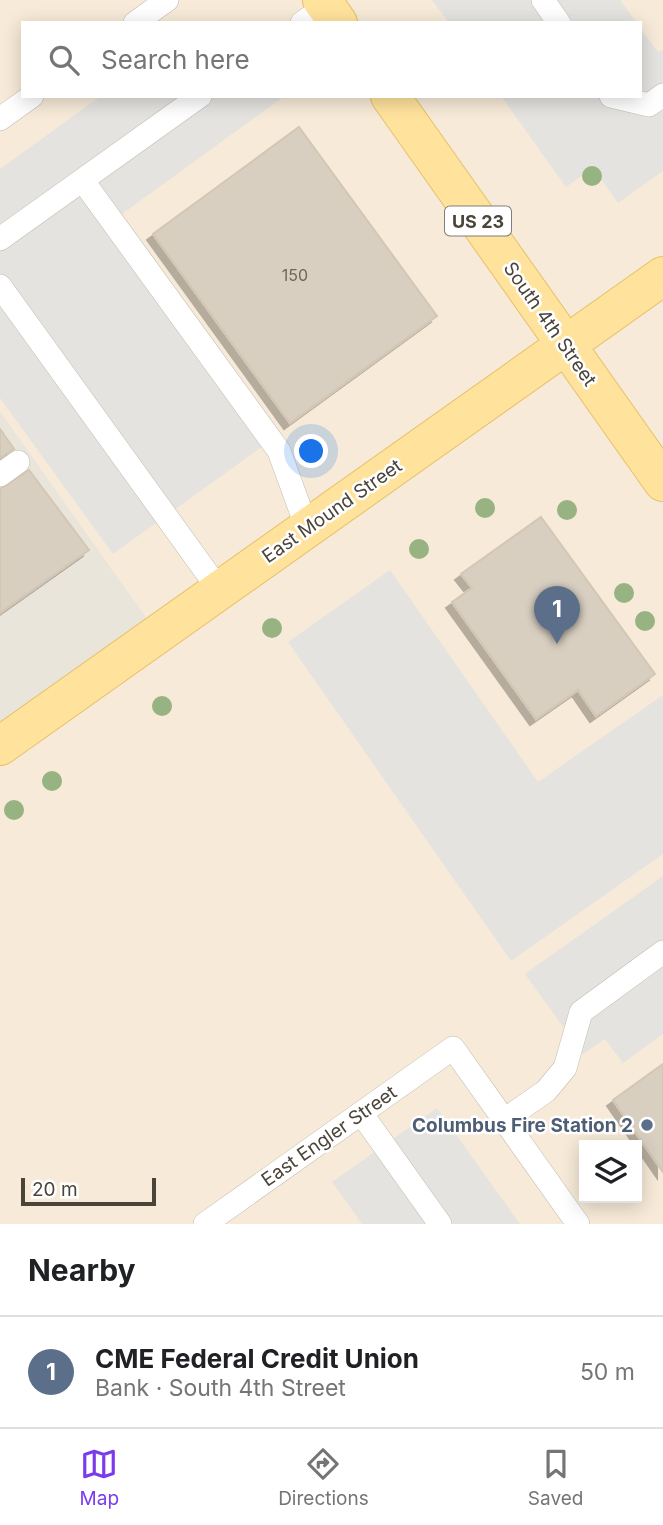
<!DOCTYPE html>
<meta charset="utf-8">
<style>
:root{--surface:#fff;--page:#f6f6f6;--text:#202124;--muted:#757577;--line:#e0e0e0;--accent:#7c3aed}
body{margin:0;font-family:Inter,sans-serif;background:var(--page);color:var(--text)}
.controls{position:absolute;right:21px;bottom:21px;display:grid;overflow:hidden;border-radius:0px;box-shadow:0 4px 18px #0003}
.controls button{width:63px;height:63px;display:grid;place-items:center;padding:0;border:0;border-bottom:2px solid var(--line);background:var(--surface);color:var(--text);font:35px sans-serif}
.scale{position:absolute;left:21px;bottom:18px;width:135px;box-sizing:border-box;padding-left:7px;border:4px solid #4b4439;border-top:0;font-size:19px;line-height:24px;white-space:nowrap;color:#4b4439;-webkit-text-stroke:5px #fff;paint-order:stroke}
.you{position:absolute;left:312px;top:452px;width:24px;height:24px;margin:-18px;border:5px solid #fff;border-radius:50%;background:#1a73e8;box-shadow:0 0 0 10px #1a73e833}
.badge{display:grid;place-items:center;width:46px;height:46px;border-radius:50%;background:var(--accent);color:#fff;font-size:23px;font-weight:700}
.pin{position:absolute;translate:-50% -58px;filter:drop-shadow(0 2px 4px #0008)}
.pin::after{content:'';position:absolute;top:37px;width:24px;height:21px;background:inherit;clip-path:polygon(0 0,100% 0,50% 100%)}
.list{margin:0;padding:0;list-style:none}
h2{display:flex;justify-content:space-between;align-items:center;height:91px;margin:0;padding:0 28px;font-size:30px}
h2 small{font-size:23px;font-weight:400;color:var(--muted)}
.list li{display:grid;grid-template-columns:46px 1fr auto;gap:21px;align-items:center;box-sizing:border-box;height:112px;padding:0 28px;border-top:2px solid var(--line)}
.list b{display:block;font-size:26px;white-space:nowrap}
.list p{margin:0;font-size:23px;white-space:nowrap;color:var(--muted)}
.list em{font-size:23px;font-style:normal;color:var(--muted)}
.icon{flex:none;width:38px;height:38px;fill:none;stroke:currentColor;stroke-width:2;stroke-linecap:round;stroke-linejoin:round}
.map{position:relative;flex:none;width:663px;height:1224px;overflow:hidden}
.search{position:absolute;background:var(--surface);box-shadow:0 4px 18px #0003;left:21px;right:21px;top:21px;height:77px;display:flex;align-items:center;gap:18px;box-sizing:border-box;padding:0 24px;border-radius:0px;color:var(--muted);font-size:26px}
.sheet{height:203px;background:var(--surface)}
nav{display:flex;justify-content:space-around;align-items:center;box-sizing:border-box;height:98px;border-top:2px solid var(--line);background:var(--surface);font-size:19px;color:var(--muted)}
nav a{display:grid;justify-items:center;gap:4px}
nav .on{color:var(--accent)}
.map>svg:first-child{display:block}
.residential{fill:#eae5da}
.commercial{fill:#f7ead8;fill-rule:evenodd}
.parking{fill:#e5e3e0}
.building{fill:#d8cfc1;stroke:#d3c7b4;stroke-width:2;filter:url(#shadow)}
.lines{fill:none;stroke-linecap:round;stroke-linejoin:round}
.lane-casing{stroke:#c2bbae;stroke-width:24}
.primary-casing{stroke:#e6c16a;stroke-width:40}
.lane{stroke:#fff;stroke-width:23}
.primary{stroke:#ffe39c;stroke-width:38}
.tree{fill:#97b381}
.service-dot{fill:#5c6f8a;stroke:#fff;stroke-width:2.5}
.labels{text-anchor:middle;dominant-baseline:central;stroke-width:5;stroke-linejoin:round;paint-order:stroke}
.number-label{font-size:16px;fill:#6e675b}
.shield{fill:#fff;stroke:#817c74;stroke-width:2}
.shield-label{font-size:18px;font-weight:bold;fill:#4b4439}
.street-label{font-size:19px;fill:#4b4439;stroke:#fff}
.service-label{font-size:19px;font-weight:bold;fill:#4e5e75;stroke:#fff;text-anchor:end}
</style>
<div class="map">
<svg width="663" height="1224" viewBox="0 0 663 1224">
<defs>
<filter id="shadow"><feDropShadow dx="-6" dy="6" stdDeviation="0" flood-color="#0004"/></filter>
</defs>
<rect width="100%" height="100%" fill="#f6f3ec"/>
<!-- residential -->
<path class="residential" d="M 0,411 L 158,634 L 0,745 Z"/>
<!-- commercial -->
<path class="commercial" d="M 0,0 L 663,0 L 663,1224 L 0,1224 L 0,745 L 158,634 L 0,411 ZM 23,23 L 640,23 L 640,96 L 23,96 ZM 584,1145 L 637,1145 L 637,1198 L 584,1198 Z"/>
<!-- parking -->
<g class="parking">
<path d="M 432,0 L 620,0 L 637,23 L 449,23 Z"/>
<path d="M 640,28 L 658,52 L 663,49 L 663,171 L 618,203 L 593,168 L 566,187 L 501,96 L 640,96 Z"/>
<path d="M 101,96 L 282,98 L 122,214 L 281,433 L 113,554 L 0,398 L 0,169 Z"/>
<path d="M 390,570 L 538,782 L 663,695 L 663,854 L 511,961 L 288,642 Z"/>
<path d="M 663,876 L 663,1034 L 623,1063 L 605,1039 L 583,1054 L 525,974 Z"/>
<path d="M 437,1108 L 520,1224 L 362,1224 L 332,1182 Z"/>
</g>
<!-- building -->
<g class="building">
<path d="M 299,127 L 437,316 L 290,423 L 153,234 Z"/>
<path d="M 0,429 L 14,449 L 0,458 Z"/>
<path d="M 29,470 L 89,550 L 0,613 L 0,489 Z"/>
<path d="M 541,517 L 655,674 L 596,716 L 578,690 L 536,719 L 452,602 L 472,588 L 461,574 Z"/>
<path d="M 663,1064 L 663,1172 L 613,1100 Z"/>
</g>
<g class="lines">
<!-- lane casing -->
<g class="lane-casing">
<g id="lane">
<path d="M 543,0 L 559,23"/>
<path d="M 135,23 L 167,0"/>
<path d="M 302,23 L 326,6"/>
<path d="M 611,96 L 649,105 L 663,95"/>
<path d="M 0,119 L 32,96"/>
<path d="M 83,181 L 279,451 L 307,528"/>
<path d="M 0,239 L 200,96"/>
<path d="M 0,286 L 220,591"/>
<path d="M 0,475 L 18,462"/>
<path d="M 361,1113 L 440,1224"/>
<path d="M 504,1120 L 546,1091 L 565,1068 L 581,1012 L 663,952"/>
<path d="M 205,1224 L 453,1048 L 578,1224"/>
</g>
</g>
<!-- primary casing -->
<g class="primary-casing">
<g id="primary">
<path d="M 322,0 L 338,23"/>
<path d="M 390,96 L 663,482"/>
<path d="M 0,746 L 663,276"/>
</g>
</g>
<!-- lane -->
<use href="#lane" class="lane"/>
<!-- primary -->
<use href="#primary" class="primary"/>
</g>
<!-- trees -->
<g class="tree">
<circle cx="592" cy="176" r="10"/>
<circle cx="485" cy="508" r="10"/>
<circle cx="567" cy="510" r="10"/>
<circle cx="419" cy="549" r="10"/>
<circle cx="624" cy="593" r="10"/>
<circle cx="645" cy="621" r="10"/>
<circle cx="272" cy="628" r="10"/>
<circle cx="162" cy="706" r="10"/>
<circle cx="52" cy="781" r="10"/>
<circle cx="14" cy="810" r="10"/>
</g>
<!-- markers -->
<circle class="service-dot" cx="647" cy="1125" r="7"/>
<g class="labels">
<!-- number labels -->
<g class="number-label">
<text x="295" y="275">150</text>
</g>
<!-- shield labels -->
<rect class="shield" x="445" y="206.5" width="66" height="29" rx="5"/>
<g class="shield-label">
<text x="478" y="221">US 23</text>
</g>
<!-- street labels -->
<g class="street-label">
<text transform="translate(550 324) rotate(55)">South 4th Street</text>
<text transform="translate(332 511) rotate(-35)">East Mound Street</text>
<text transform="translate(329 1136) rotate(-35)">East Engler Street</text>
</g>
<!-- service labels -->
<g class="service-label">
<text x="633" y="1125">Columbus Fire Station 2</text>
</g>
</g>
</svg>
<div class="controls">
<button><svg class="icon" aria-label="layers" viewBox="0 0 24 24"><path d="M12 4l9 5-9 5-9-5zM3 14l9 5 9-5"/></svg></button>
</div>
<div class="scale">20 m</div>
<div class="you"></div>
<div class="pin badge" style="left:557px;top:644px;background:#5c6f8a">1</div>
<div class="search"><svg class="icon" aria-label="search" viewBox="0 0 24 24"><circle cx="10" cy="10" r="6"/><path d="M15 15l6 6"/></svg>Search here</div>
</div>
<section class="sheet">
<h2>Nearby<small></small></h2>
<ul class="list">
<li><span class="badge" style="background:#5c6f8a">1</span><div><b>CME Federal Credit Union</b><p>Bank · South 4th Street</p></div><em>50 m</em></li>
</ul>
</section>
<nav>
<a class="on"><svg class="icon" aria-label="map" viewBox="0 0 24 24"><path d="M3 6l6-2 6 2 6-2v14l-6 2-6-2-6 2zM9 4v14M15 6v14"/></svg>Map</a>
<a><svg class="icon" aria-label="directions" viewBox="0 0 24 24"><path d="M12 3l9 9-9 9-9-9zM9 14v-3h6M13 9l2 2-2 2"/></svg>Directions</a>
<a><svg class="icon" aria-label="saved" viewBox="0 0 24 24"><path d="M7 4h10v16l-5-4-5 4z"/></svg>Saved</a>
</nav>
